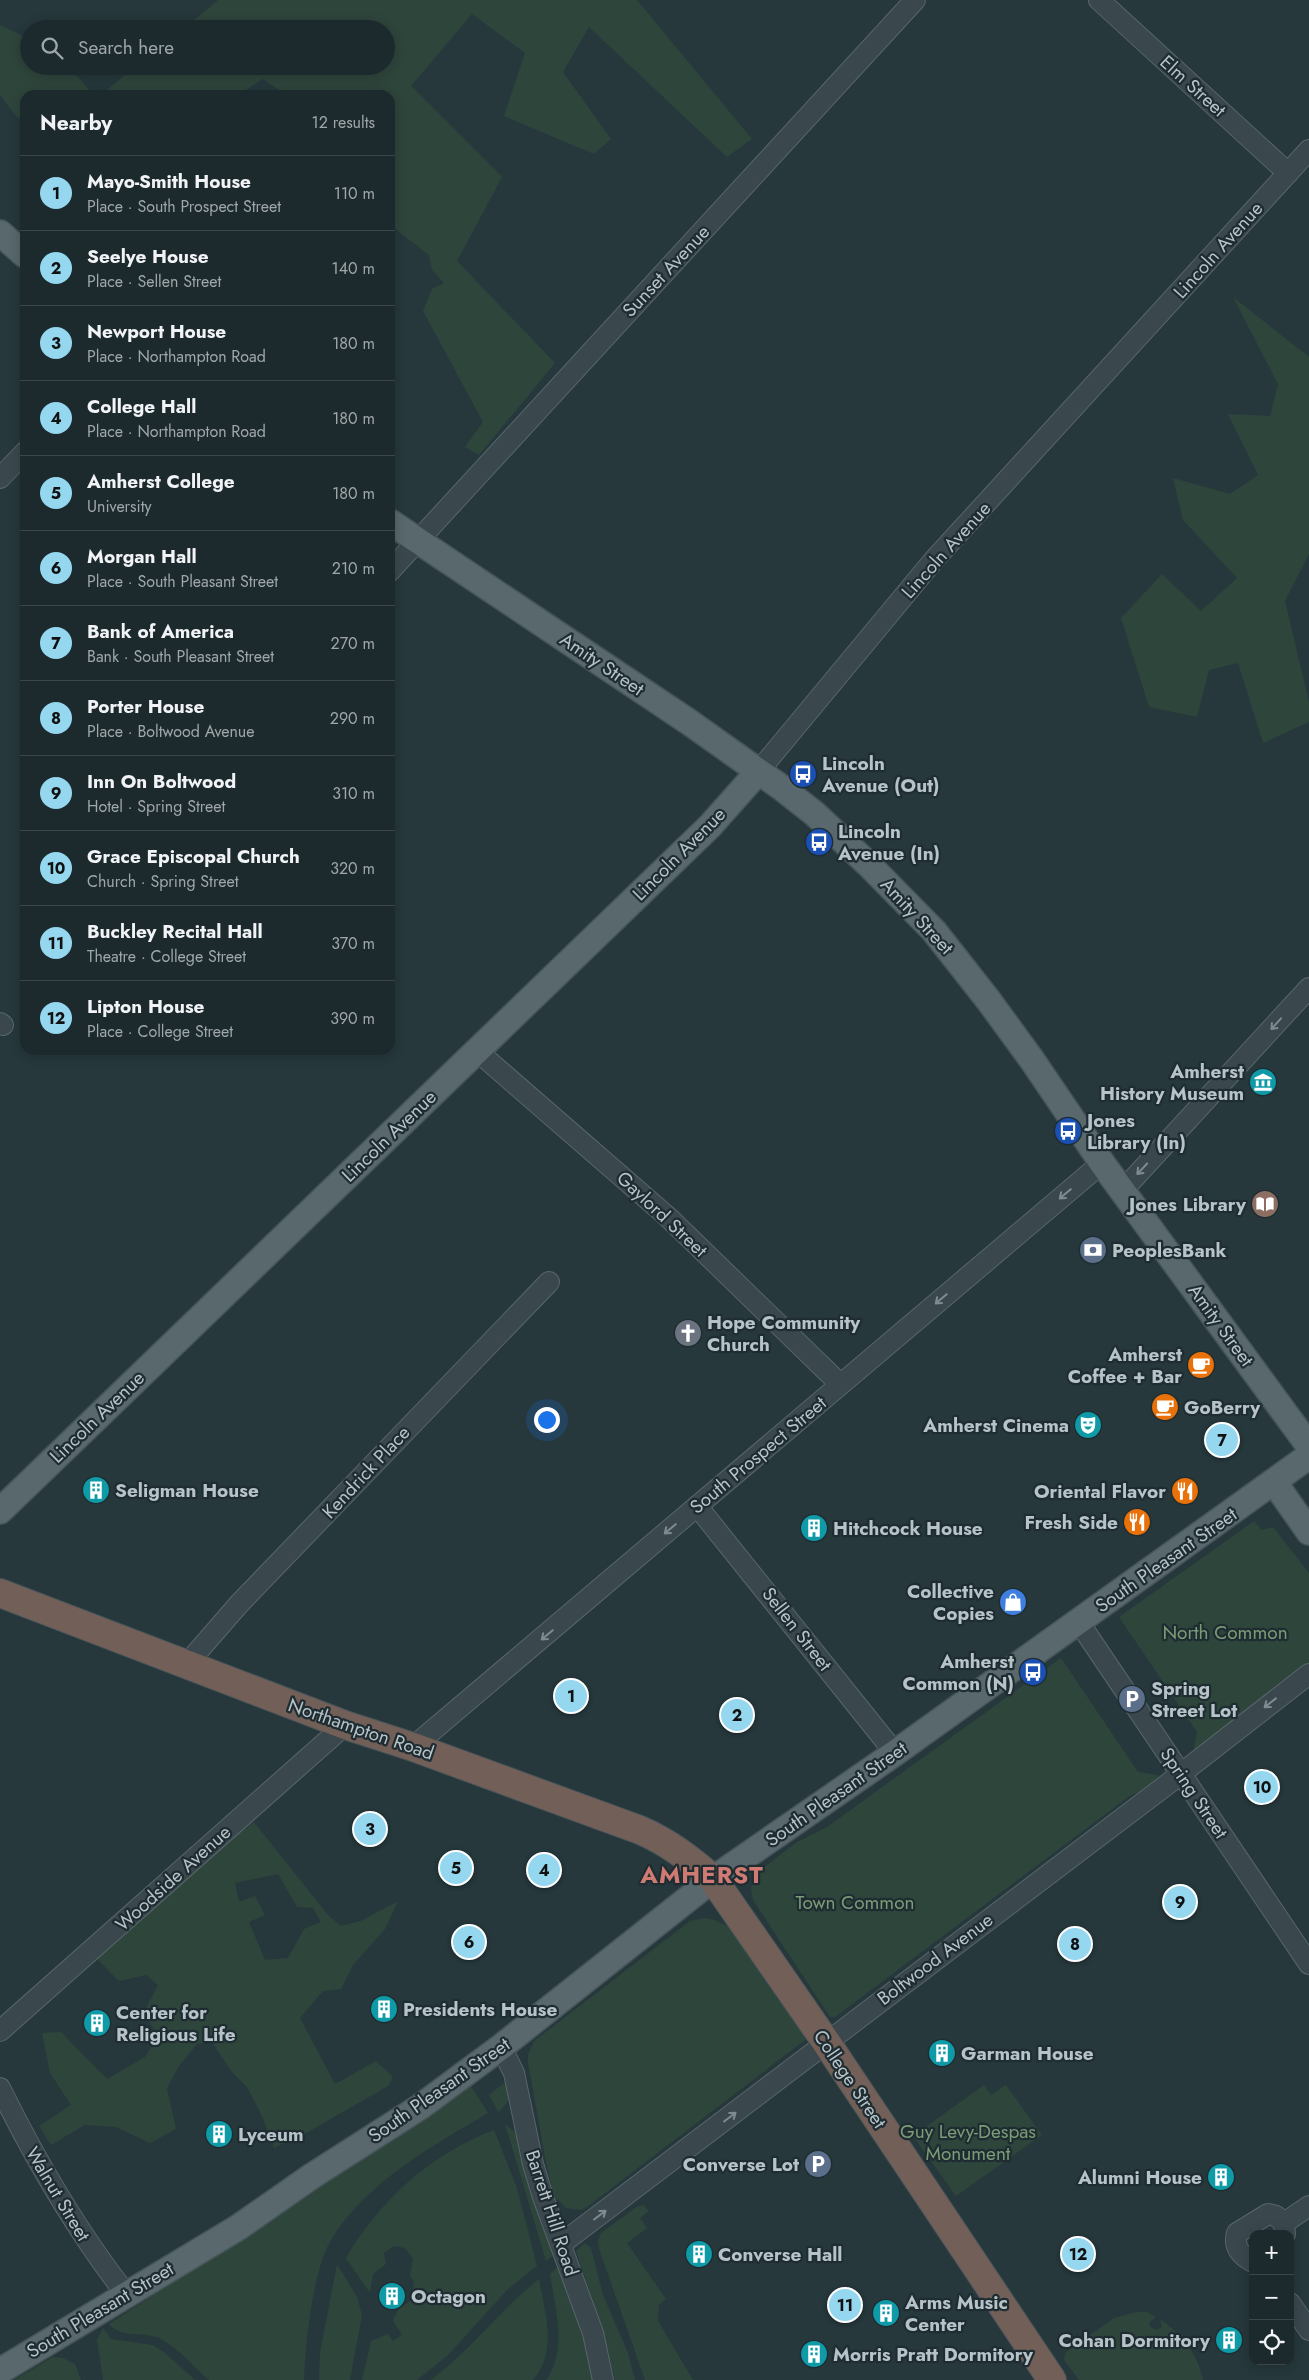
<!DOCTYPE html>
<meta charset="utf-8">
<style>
:root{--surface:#1c2a2d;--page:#253235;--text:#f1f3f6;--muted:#a0a7aa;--line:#3a4649;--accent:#94d7ef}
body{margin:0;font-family:Jost,sans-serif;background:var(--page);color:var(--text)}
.controls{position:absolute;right:15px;bottom:15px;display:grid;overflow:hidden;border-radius:10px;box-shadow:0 2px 12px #0003}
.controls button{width:45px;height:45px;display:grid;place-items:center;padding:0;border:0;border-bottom:1px solid var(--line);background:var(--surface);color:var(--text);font:25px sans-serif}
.you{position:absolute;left:546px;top:1419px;width:18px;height:18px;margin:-12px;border:4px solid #fff;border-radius:50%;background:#1a73e8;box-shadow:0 0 0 8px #1a73e833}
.badge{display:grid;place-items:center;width:32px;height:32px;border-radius:50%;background:var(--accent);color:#111;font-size:16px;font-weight:700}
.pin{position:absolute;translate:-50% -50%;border:2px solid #fff;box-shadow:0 1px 5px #0006}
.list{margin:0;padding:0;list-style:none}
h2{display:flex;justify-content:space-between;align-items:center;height:65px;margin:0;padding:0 20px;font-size:21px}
h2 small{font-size:16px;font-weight:400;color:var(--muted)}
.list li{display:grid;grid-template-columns:32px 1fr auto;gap:15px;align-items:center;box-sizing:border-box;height:75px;padding:0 20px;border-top:1px solid var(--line)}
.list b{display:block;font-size:19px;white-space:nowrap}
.list p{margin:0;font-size:16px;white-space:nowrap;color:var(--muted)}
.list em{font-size:16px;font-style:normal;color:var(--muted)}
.icon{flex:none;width:28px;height:28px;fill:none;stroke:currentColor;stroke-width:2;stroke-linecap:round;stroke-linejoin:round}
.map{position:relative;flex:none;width:1309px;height:2380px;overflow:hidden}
.search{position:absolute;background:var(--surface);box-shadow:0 2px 12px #0003;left:20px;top:20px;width:375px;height:55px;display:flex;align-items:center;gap:12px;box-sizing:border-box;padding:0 18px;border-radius:28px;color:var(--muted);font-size:19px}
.panel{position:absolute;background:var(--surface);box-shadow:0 2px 12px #0003;left:20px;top:90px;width:375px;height:965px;border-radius:15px}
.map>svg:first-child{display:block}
.green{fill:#2e453c;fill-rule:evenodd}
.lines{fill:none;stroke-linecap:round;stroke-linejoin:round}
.minor-casing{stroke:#58666b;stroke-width:22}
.major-casing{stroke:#465459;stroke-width:28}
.highway-casing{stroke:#455358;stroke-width:30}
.minor{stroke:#3a484d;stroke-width:20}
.major{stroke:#58686d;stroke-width:25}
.highway{stroke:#725f58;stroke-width:28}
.oneway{stroke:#7e8c91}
.labels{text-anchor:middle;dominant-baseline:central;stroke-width:4.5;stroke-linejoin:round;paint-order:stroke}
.street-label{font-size:19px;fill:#b6c3c8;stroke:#1f2d32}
.poi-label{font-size:19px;font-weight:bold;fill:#b6c3c8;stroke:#1f2d32;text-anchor:start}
.park-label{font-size:19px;fill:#7b9c76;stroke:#1f2d32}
.district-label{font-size:24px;font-weight:bold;letter-spacing:1px;fill:#cf7b74;stroke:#1f2d32}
</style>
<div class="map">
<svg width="1309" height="2380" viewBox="0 0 1309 2380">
<rect width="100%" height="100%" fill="#26383c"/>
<!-- green -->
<g class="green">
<path d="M 218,0 L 637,0 L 752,139 L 727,157 L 589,27 L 563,72 L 611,139 L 594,154 L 504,116 L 525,53 L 472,14 L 411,86 L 502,177 L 457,261 L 555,363 L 479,455 L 465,447 L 483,422 L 423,311 L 432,289 L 444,283 L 432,270 L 429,255 L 390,225 L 390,95 L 286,95 L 263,79 L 238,95 L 101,95 L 136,66 L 386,66 L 386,29 L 183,29 Z"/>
<path d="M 0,25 L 29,39 L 29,66 L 68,66 L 94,95 L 25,95 L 25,121 L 16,116 L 0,95 Z"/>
<path d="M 1233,297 L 1309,357 L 1309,554 L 1285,601 L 1309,702 L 1309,722 L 1263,743 L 1238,663 L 1209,670 L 1197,717 L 1149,707 L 1121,618 L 1162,574 L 1201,611 L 1237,578 L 1183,520 L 1173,478 L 1230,494 L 1258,475 L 1228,414 L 1270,416 L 1278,384 Z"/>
<path d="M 1254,1521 L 1262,1530 L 1273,1527 L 1309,1573 L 1309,1663 L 1194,1750 L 1197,1732 L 1119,1617 Z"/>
<path d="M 1061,1658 L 1138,1772 L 1158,1775 L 1158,1777 L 1140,1792 L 1131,1795 L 835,2017 L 830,2017 L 753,1900 L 751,1890 L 754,1875 L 797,1842 L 827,1827 Z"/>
<path d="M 254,1822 L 328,1915 L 341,1926 L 361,1921 L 398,1901 L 385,1929 L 353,1965 L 341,1989 L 323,1991 L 300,2018 L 335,2084 L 376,2061 L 393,2077 L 388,2086 L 308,2132 L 274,2148 L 263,2118 L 247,2087 L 231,2071 L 212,2042 L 197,2044 L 179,2066 L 167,2088 L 176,2129 L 150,2143 L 116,2127 L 85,2125 L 51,2145 L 39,2126 L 71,2105 L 50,2073 L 42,2033 L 61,2032 L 107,2079 L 145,2057 L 158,2037 L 144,2012 L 158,1985 L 146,1975 L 119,1981 L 94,1956 L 179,1879 ZM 278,1874 L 297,1907 L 313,1908 L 321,1922 L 304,1929 L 288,1958 L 265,1960 L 249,1922 L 265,1915 L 255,1896 L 239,1902 L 235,1883 Z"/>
<path d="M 704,1918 L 715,1920 L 729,1927 L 804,2031 L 805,2040 L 587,2207 L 581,2210 L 566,2208 L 554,2196 L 545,2157 L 528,2063 L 528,2055 L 534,2041 L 690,1921 Z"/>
<path d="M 504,2083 C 511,2095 510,2103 498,2112 L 489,2095 Z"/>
<path d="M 984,2085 L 991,2095 L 1006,2085 L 1042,2135 L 956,2196 L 913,2136 Z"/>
<path d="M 471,2086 L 488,2113 C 433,2146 370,2180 334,2235 C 312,2268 306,2341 304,2380 L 209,2380 C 194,2367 178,2348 161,2339 C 144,2330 122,2340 109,2324 Z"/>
<path d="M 505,2124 L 515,2132 L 518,2139 L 555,2254 L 546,2261 Z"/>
<path d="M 494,2130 L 517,2188 L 537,2266 L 508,2289 L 448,2355 L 417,2380 L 362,2380 L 371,2341 L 388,2334 L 393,2341 L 402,2335 L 393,2321 L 398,2310 L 411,2300 L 414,2282 L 410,2275 L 413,2259 L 405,2248 L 394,2246 L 384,2253 L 386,2264 L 373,2274 L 370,2293 L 346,2258 C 380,2200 431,2154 494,2130 Z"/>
<path d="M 643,2205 L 649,2211 L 640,2218 L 647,2228 L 627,2243 L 666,2299 L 659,2305 L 658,2321 L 693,2380 L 645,2380 L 599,2249 L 598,2240 L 601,2233 L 638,2206 Z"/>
<path d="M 585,2243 L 591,2248 L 603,2295 L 628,2353 L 635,2380 L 615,2380 L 603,2331 L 576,2251 Z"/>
<path d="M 337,2264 L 357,2297 L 362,2315 L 350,2380 L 319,2380 L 320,2353 Z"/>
<path d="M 558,2267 L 584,2333 L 597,2380 L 546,2380 C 568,2351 555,2307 550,2274 Z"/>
<path d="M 539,2279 C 545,2313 558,2351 533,2380 L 431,2380 C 471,2350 500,2310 539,2279 Z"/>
<path d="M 1137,2312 L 1147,2312 L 1156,2317 L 1149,2323 L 1150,2327 L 1157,2330 L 1162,2327 L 1160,2319 C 1182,2335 1198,2354 1203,2380 L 1079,2380 L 1064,2360 L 1065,2353 L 1114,2318 Z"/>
<path d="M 103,2328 L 111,2339 L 152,2345 L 164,2352 L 195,2380 L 103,2380 L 97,2340 Z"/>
<path d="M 53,2357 L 63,2358 L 75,2364 L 81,2380 L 14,2380 Z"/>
</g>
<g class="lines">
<!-- minor casing -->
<g class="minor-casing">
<g id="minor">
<path d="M 1099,0 L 1288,173"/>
<path d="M 0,478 L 25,452"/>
<path d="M 390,571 L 915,0"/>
<path d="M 758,772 L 933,561 L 1309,150"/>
<path d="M 0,1023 L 3,1025"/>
<path d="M 477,1051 L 668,1217 L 840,1384"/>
<path d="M 1123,1190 L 1309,988"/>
<path d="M 697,1506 L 895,1753"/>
<path d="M 1078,1621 L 1309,1964"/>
<path d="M 186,1665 L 239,1604 L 549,1282"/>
<path d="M 413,1747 L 1102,1163"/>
<path d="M 0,2031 L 345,1725"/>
<path d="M 501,2047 L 514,2073 L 533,2164 L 543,2197 L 593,2333 L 603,2380"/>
<path d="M 0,2088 C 36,2161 76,2230 126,2294"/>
<path d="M 1284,2223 L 1309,2206"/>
<path d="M 561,2244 L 1169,1783 L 1309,1674"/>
<path d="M 1253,2262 C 1241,2256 1233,2247 1237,2233 L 1268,2214 L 1276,2216 L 1284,2223 L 1285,2234"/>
<path d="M 1290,2303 L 1309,2330"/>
</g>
</g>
<!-- major casing -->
<g class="major-casing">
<g id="major">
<path d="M 0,233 L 25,255"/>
<path d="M 390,522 L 689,722 L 782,788 L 815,814 L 869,865 L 934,931 L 989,1001 L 1032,1060 L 1102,1163 L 1309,1446"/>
<path d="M 1274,1482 L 1309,1532"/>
<path d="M 0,1511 L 710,826 L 758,772"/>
<path d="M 0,2371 L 239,2227 L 312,2176 L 420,2107 L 501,2047 L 713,1879 L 895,1753 L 1309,1456"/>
</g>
</g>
<!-- highway casing -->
<g class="highway-casing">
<path id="highway" d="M 0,1593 L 345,1725 L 413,1747 L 640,1830 C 668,1842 690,1859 713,1879 L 826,2042 L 1052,2380"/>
</g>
<!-- minor -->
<use href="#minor" class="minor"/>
<!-- major -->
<use href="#major" class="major"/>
<!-- highway -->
<use href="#highway" class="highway"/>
</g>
<!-- one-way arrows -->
<defs><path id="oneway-shaft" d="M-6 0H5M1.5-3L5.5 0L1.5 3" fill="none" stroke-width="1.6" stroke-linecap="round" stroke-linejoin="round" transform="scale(1.25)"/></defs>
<g class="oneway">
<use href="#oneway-shaft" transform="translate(1276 1024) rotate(132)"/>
<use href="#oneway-shaft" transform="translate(1142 1169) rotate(133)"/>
<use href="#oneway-shaft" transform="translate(1065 1194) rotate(140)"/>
<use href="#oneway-shaft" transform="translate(941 1299) rotate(140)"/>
<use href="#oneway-shaft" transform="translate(670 1529) rotate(140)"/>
<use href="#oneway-shaft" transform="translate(547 1635) rotate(140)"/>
<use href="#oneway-shaft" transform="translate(1270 1703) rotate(142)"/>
<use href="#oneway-shaft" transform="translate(730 2117) rotate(-37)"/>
<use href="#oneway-shaft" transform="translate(600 2215) rotate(-37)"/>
</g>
<!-- icons -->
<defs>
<g id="bus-disc" transform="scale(1.4375)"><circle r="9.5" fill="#1a4fb4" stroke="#1f2d32"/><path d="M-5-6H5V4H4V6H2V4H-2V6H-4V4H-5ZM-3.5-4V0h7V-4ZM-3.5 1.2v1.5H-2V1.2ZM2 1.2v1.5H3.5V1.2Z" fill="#fff"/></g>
<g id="museum-disc" transform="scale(1.4375)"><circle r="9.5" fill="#0f9aa8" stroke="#1f2d32"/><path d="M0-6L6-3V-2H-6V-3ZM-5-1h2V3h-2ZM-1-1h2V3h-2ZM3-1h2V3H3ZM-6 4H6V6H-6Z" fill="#fff"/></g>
<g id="library-disc" transform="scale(1.4375)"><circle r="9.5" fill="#8d6e63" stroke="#1f2d32"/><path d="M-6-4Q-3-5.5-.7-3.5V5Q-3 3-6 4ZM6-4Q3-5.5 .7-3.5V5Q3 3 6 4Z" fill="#fff"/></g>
<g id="bank-disc" transform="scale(1.4375)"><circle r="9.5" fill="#5c6f8a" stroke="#1f2d32"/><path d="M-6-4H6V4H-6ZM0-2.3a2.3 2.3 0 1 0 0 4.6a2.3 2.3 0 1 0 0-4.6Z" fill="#fff"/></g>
<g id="church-disc" transform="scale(1.4375)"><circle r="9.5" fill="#6b7280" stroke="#1f2d32"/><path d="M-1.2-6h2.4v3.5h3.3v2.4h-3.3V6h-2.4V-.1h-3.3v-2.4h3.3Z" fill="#fff"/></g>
<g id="cafe-disc" transform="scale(1.4375)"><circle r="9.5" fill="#e8710a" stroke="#1f2d32"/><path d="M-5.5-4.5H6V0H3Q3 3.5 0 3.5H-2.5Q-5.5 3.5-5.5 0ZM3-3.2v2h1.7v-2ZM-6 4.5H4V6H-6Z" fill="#fff"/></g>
<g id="theatre-disc" transform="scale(1.4375)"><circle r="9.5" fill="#0f9aa8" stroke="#1f2d32"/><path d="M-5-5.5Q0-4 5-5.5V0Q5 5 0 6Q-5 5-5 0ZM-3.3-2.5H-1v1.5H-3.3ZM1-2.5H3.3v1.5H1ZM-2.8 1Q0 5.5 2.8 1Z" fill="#fff"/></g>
<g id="building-disc" transform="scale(1.4375)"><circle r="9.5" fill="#0f9aa8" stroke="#1f2d32"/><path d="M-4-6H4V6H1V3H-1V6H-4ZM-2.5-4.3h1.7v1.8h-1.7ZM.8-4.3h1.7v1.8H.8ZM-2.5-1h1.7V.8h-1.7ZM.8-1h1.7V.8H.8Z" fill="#fff"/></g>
<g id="restaurant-disc" transform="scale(1.4375)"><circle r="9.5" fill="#e8710a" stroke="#1f2d32"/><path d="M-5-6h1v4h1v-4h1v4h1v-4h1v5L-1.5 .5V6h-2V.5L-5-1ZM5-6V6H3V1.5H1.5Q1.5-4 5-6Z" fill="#fff"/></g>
<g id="shop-disc" transform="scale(1.4375)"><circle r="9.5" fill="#3f7fe0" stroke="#1f2d32"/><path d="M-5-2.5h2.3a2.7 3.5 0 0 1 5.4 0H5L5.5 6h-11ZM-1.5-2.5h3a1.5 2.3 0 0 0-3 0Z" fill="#fff"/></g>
<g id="parking-disc" transform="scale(1.4375)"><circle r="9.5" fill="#5c6f8a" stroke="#1f2d32"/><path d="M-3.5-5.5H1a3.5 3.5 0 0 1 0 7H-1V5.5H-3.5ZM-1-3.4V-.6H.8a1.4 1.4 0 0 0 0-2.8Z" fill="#fff"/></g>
</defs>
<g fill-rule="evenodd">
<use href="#bus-disc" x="803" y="774"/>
<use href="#bus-disc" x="819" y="842"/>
<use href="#museum-disc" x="1263" y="1082"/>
<use href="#bus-disc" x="1068" y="1131"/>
<use href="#library-disc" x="1265" y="1204"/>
<use href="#bank-disc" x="1093" y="1250"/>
<use href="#church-disc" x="688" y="1333"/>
<use href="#cafe-disc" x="1201" y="1365"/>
<use href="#cafe-disc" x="1165" y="1407"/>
<use href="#theatre-disc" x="1088" y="1425"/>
<use href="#building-disc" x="96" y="1490"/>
<use href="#restaurant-disc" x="1185" y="1491"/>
<use href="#restaurant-disc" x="1137" y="1522"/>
<use href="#building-disc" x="814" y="1528"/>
<use href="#shop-disc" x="1013" y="1602"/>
<use href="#bus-disc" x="1033" y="1672"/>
<use href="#parking-disc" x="1132" y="1699"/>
<use href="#building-disc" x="384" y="2009"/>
<use href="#building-disc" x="97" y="2023"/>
<use href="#building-disc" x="942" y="2053"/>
<use href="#building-disc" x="219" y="2134"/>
<use href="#parking-disc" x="818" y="2164"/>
<use href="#building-disc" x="1221" y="2177"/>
<use href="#building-disc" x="699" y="2254"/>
<use href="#building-disc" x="392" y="2296"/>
<use href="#building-disc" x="886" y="2313"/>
<use href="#building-disc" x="1229" y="2340"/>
<use href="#building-disc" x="814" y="2354"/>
</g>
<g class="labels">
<!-- street labels -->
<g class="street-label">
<text transform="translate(1193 86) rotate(42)">Elm Street</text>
<text transform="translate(1218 250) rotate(-48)">Lincoln Avenue</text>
<text transform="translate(666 271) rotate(-47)">Sunset Avenue</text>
<text transform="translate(946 550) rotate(-48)">Lincoln Avenue</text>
<text transform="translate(602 664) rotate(34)">Amity Street</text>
<text transform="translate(679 854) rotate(-45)">Lincoln Avenue</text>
<text transform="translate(917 916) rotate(47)">Amity Street</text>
<text transform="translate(389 1136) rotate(-44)">Lincoln Avenue</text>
<text transform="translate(662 1214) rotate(43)">Gaylord Street</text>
<text transform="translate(1221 1325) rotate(54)">Amity Street</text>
<text transform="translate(97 1417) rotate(-44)">Lincoln Avenue</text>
<text transform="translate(758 1455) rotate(-40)">South Prospect Street</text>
<text transform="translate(366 1472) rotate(-47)">Kendrick Place</text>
<text transform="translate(1166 1560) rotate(-35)">South Pleasant Street</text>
<text transform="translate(797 1629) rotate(52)">Sellen Street</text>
<text transform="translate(361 1729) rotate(19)">Northampton Road</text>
<text transform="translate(1194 1793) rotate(56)">Spring Street</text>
<text transform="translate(836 1794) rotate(-35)">South Pleasant Street</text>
<text transform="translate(173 1878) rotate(-42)">Woodside Avenue</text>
<text transform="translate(935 1959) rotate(-37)">Boltwood Avenue</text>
<text transform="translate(850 2079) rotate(56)">College Street</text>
<text transform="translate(439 2090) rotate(-35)">South Pleasant Street</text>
<text transform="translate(58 2194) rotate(59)">Walnut Street</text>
<text transform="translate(552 2213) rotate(72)">Barrett Hill Road</text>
<text transform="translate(100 2310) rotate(-31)">South Pleasant Street</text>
</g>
<!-- poi labels -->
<g class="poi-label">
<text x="822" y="763">Lincoln<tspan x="822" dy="22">Avenue (Out)</tspan></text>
<text x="838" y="831">Lincoln<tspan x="838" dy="22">Avenue (In)</tspan></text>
<text x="1244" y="1071" text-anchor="end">Amherst<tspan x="1244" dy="22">History Museum</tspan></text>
<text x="1087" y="1120">Jones<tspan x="1087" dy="22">Library (In)</tspan></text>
<text x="1246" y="1204" text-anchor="end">Jones Library</text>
<text x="1112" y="1250">PeoplesBank</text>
<text x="707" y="1322">Hope Community<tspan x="707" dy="22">Church</tspan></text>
<text x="1182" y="1354" text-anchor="end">Amherst<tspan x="1182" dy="22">Coffee + Bar</tspan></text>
<text x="1184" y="1407">GoBerry</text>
<text x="1069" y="1425" text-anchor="end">Amherst Cinema</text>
<text x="115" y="1490">Seligman House</text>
<text x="1166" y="1491" text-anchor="end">Oriental Flavor</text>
<text x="1118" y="1522" text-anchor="end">Fresh Side</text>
<text x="833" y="1528">Hitchcock House</text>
<text x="994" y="1591" text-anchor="end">Collective<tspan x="994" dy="22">Copies</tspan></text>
<text x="1014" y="1661" text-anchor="end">Amherst<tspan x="1014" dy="22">Common (N)</tspan></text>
<text x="1151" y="1688">Spring<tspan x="1151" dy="22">Street Lot</tspan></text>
<text x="403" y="2009">Presidents House</text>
<text x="116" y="2012">Center for<tspan x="116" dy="22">Religious Life</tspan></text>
<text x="961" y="2053">Garman House</text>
<text x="238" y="2134">Lyceum</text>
<text x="799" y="2164" text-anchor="end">Converse Lot</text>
<text x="1202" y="2177" text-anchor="end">Alumni House</text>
<text x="718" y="2254">Converse Hall</text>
<text x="411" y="2296">Octagon</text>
<text x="905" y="2302">Arms Music<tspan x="905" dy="22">Center</tspan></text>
<text x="1210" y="2340" text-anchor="end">Cohan Dormitory</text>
<text x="833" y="2354">Morris Pratt Dormitory</text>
</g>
<!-- park labels -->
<g class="park-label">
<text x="1225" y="1632">North Common</text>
<text x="855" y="1902">Town Common</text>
<text x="968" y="2131">Guy Levy-Despas<tspan x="968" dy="22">Monument</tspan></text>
</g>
<!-- district labels -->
<g class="district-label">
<text x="702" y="1874">AMHERST</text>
</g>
</g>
</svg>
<div class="controls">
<button>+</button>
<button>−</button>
<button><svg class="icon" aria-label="locate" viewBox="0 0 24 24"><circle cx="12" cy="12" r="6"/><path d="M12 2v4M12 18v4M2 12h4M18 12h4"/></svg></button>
</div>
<div class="you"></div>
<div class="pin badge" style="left:571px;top:1696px">1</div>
<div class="pin badge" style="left:737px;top:1715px">2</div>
<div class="pin badge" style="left:370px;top:1829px">3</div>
<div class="pin badge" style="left:544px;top:1870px">4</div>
<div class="pin badge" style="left:456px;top:1868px">5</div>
<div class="pin badge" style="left:469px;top:1942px">6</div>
<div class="pin badge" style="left:1222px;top:1440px">7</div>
<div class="pin badge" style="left:1075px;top:1944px">8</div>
<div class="pin badge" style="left:1180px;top:1902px">9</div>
<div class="pin badge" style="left:1262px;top:1787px">10</div>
<div class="pin badge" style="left:845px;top:2305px">11</div>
<div class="pin badge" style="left:1078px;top:2254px">12</div>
<div class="search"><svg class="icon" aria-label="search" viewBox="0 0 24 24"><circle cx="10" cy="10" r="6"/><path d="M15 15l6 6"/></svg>Search here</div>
<section class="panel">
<h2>Nearby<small>12 results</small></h2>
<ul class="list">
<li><span class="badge">1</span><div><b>Mayo-Smith House</b><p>Place · South Prospect Street</p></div><em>110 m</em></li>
<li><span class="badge">2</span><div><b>Seelye House</b><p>Place · Sellen Street</p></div><em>140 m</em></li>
<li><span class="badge">3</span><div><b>Newport House</b><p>Place · Northampton Road</p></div><em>180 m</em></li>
<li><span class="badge">4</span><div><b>College Hall</b><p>Place · Northampton Road</p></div><em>180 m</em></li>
<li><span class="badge">5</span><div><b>Amherst College</b><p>University</p></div><em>180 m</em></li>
<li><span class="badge">6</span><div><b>Morgan Hall</b><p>Place · South Pleasant Street</p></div><em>210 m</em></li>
<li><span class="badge">7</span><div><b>Bank of America</b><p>Bank · South Pleasant Street</p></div><em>270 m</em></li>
<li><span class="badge">8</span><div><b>Porter House</b><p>Place · Boltwood Avenue</p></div><em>290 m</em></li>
<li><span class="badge">9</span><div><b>Inn On Boltwood</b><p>Hotel · Spring Street</p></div><em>310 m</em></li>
<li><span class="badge">10</span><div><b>Grace Episcopal Church</b><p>Church · Spring Street</p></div><em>320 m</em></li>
<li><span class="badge">11</span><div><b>Buckley Recital Hall</b><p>Theatre · College Street</p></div><em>370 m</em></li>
<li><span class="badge">12</span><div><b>Lipton House</b><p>Place · College Street</p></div><em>390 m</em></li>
</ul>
</section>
</div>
